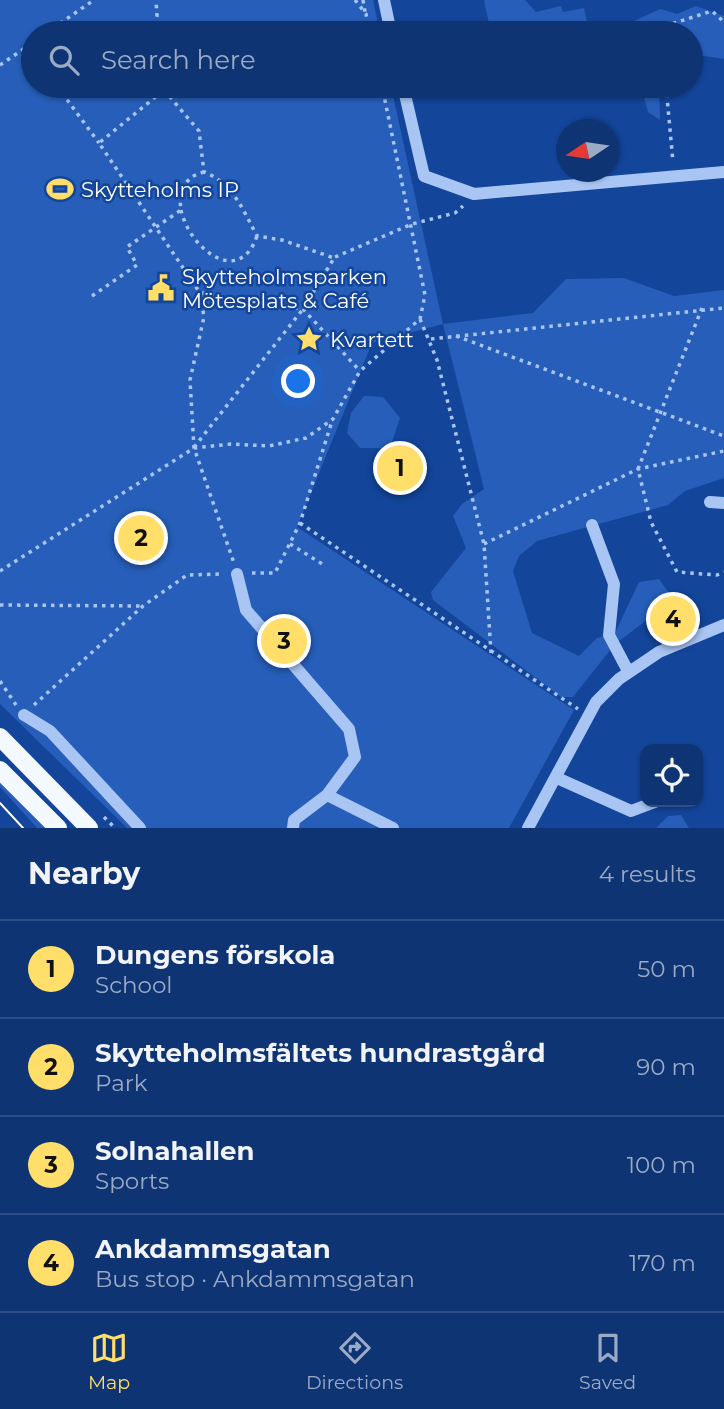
<!DOCTYPE html>
<meta charset="utf-8">
<style>
:root{--surface:#0e3474;--page:#1c3f7c;--text:#f1f3f6;--muted:#9baac5;--line:#2e4f86;--accent:#ffde6a}
body{margin:0;font-family:Montserrat,sans-serif;background:var(--page);color:var(--text)}
.controls{position:absolute;right:21px;bottom:21px;display:grid;overflow:hidden;border-radius:14px;box-shadow:0 2px 5px #0004}
.controls button{width:63px;height:63px;display:grid;place-items:center;padding:0;border:0;border-bottom:2px solid var(--line);background:var(--surface);color:var(--text);font:35px sans-serif}
.compass{position:absolute;left:556px;top:119px;width:63px;height:63px;border-radius:50%;background:var(--surface);box-shadow:0 2px 5px #0004;rotate:257deg}
.you{position:absolute;left:299px;top:382px;width:24px;height:24px;margin:-18px;border:5px solid #fff;border-radius:50%;background:#1a73e8;box-shadow:0 0 0 10px #1a73e833}
.badge{display:grid;place-items:center;width:46px;height:46px;border-radius:50%;background:var(--accent);color:#111;font-size:23px;font-weight:700}
.pin{position:absolute;translate:-50% -50%;border:4px solid #fff;box-shadow:0 2px 7px #0006}
.list{margin:0;padding:0;list-style:none}
h2{display:flex;justify-content:space-between;align-items:center;height:91px;margin:0;padding:0 28px;font-size:30px}
h2 small{font-size:23px;font-weight:400;color:var(--muted)}
.list li{display:grid;grid-template-columns:46px 1fr auto;gap:21px;align-items:center;box-sizing:border-box;height:98px;padding:0 28px;border-top:2px solid var(--line)}
.list b{display:block;font-size:26px;white-space:nowrap}
.list p{margin:0;font-size:23px;white-space:nowrap;color:var(--muted)}
.list em{font-size:23px;font-style:normal;color:var(--muted)}
.icon{flex:none;width:38px;height:38px;fill:none;stroke:currentColor;stroke-width:2;stroke-linecap:round;stroke-linejoin:round}
.map{position:relative;flex:none;width:724px;height:828px;overflow:hidden}
.search{position:absolute;background:var(--surface);box-shadow:0 2px 5px #0004;left:21px;right:21px;top:21px;height:77px;display:flex;align-items:center;gap:18px;box-sizing:border-box;padding:0 24px;border-radius:38px;color:var(--muted);font-size:26px}
.sheet{height:483px;background:var(--surface)}
nav{display:flex;justify-content:space-around;align-items:center;box-sizing:border-box;height:98px;border-top:2px solid var(--line);background:var(--surface);font-size:19px;color:var(--muted)}
nav a{display:grid;justify-items:center;gap:4px}
nav .on{color:var(--accent)}
.map>svg:first-child{display:block}
.green{fill:#265eb9}
.lines{fill:none;stroke-linecap:round;stroke-linejoin:round}
.path{stroke:#a8c5f3;stroke-width:3.5;stroke-dasharray:3.5 5;stroke-linecap:butt}
.minor{stroke:#a8c5f3;stroke-width:12}
.major{stroke:#f4f8ff;stroke-width:18}
.tram{stroke:#fff;stroke-width:2}
.labels{text-anchor:middle;dominant-baseline:central;stroke-width:5;stroke-linejoin:round;paint-order:stroke}
.poi-label{font-size:21px;fill:#fff;stroke:#13459b;text-anchor:start}
</style>
<div class="map">
<svg width="724" height="828" viewBox="0 0 724 828">
<rect width="100%" height="100%" fill="#13459b"/>
<!-- green -->
<g class="green">
<path d="M 0,0 L 373,0 L 380,33 L 33,33 L 33,86 L 391,86 L 443,324 L 533,313 L 566,279 L 624,278 L 674,296 L 724,290 L 724,478 L 685,491 L 668,505 L 537,541 L 519,556 L 513,571 L 532,633 L 579,656 L 597,638 L 615,633 L 639,582 L 659,579 L 671,596 L 659,611 L 615,644 L 573,697 L 561,697 L 433,600 L 431,592 L 466,548 L 453,516 L 462,504 L 484,489 L 443,324 L 372,343 L 297,527 L 574,710 L 509,828 L 127,828 L 0,704 Z"/>
<path d="M 484,0 L 525,0 L 536,12 L 561,6 L 563,12 L 584,8 L 589,31 L 593,33 L 491,33 Z"/>
<path d="M 696,6 L 724,16 L 724,59 L 691,54 L 691,33 L 608,33 L 660,9 L 677,14 Z"/>
<path d="M 641,86 L 659,86 L 660,120 L 648,112 Z"/>
<path d="M 364,396 L 383,397 L 400,418 L 390,448 L 360,448 L 347,433 L 351,413 Z"/>
<path d="M 0,780 L 45,828 L 37,828 L 0,787 Z"/>
<path d="M 681,815 L 689,828 L 656,828 L 668,816 Z"/>
</g>
<g class="lines">
<!-- path -->
<g class="path">
<path d="M 355,0 L 366,14 L 370,33"/>
<path d="M 363,0 L 365,12"/>
<path d="M 46,33 L 94,0"/>
<path d="M 152,33 L 157,16 L 156,0"/>
<path d="M 515,33 L 532,27 L 637,32 L 650,25 L 662,27 L 712,11 L 724,22"/>
<path d="M 33,42 L 28,46 L 33,53"/>
<path d="M 0,65 L 28,46"/>
<path d="M 57,86 L 99,143"/>
<path d="M 159,86 L 164,90 L 99,143 L 200,293 L 204,317 L 190,380 L 194,448 L 234,563"/>
<path d="M 666,86 L 673,162"/>
<path d="M 164,90 L 199,131 L 204,172 C 233,183 243,210 257,236 L 282,240 L 334,258 L 303,309 L 195,446"/>
<path d="M 181,210 C 189,248 239,288 257,236"/>
<path d="M 335,257 L 412,224 L 455,213 L 463,206"/>
<path d="M 202,293 L 303,309 L 360,371"/>
<path d="M 92,296 L 137,265 L 127,247 L 181,210 C 178,192 185,176 204,172"/>
<path d="M 702,308 L 638,469 L 651,522 L 677,572 L 717,575 L 724,572"/>
<path d="M 420,319 L 437,360 L 484,544 L 491,653"/>
<path d="M 456,336 L 724,436"/>
<path d="M 431,339 L 724,308"/>
<path d="M 300,523 L 578,709"/>
<path d="M 290,544 L 324,565"/>
<path d="M 484,544 L 638,469 L 724,451"/>
<path d="M 0,571 L 194,448 L 231,444 L 269,446 L 306,438 L 333,419 L 360,371 L 420,319 L 425,295 L 382,86"/>
<path d="M 252,573 L 275,573 L 300,523 L 332,421"/>
<path d="M 0,605 L 141,606"/>
<path d="M 0,681 L 16,705"/>
<path d="M 34,705 L 143,606 L 187,575 L 223,574"/>
<path d="M 104,817 L 115,828"/>
</g>
<!-- minor -->
<g class="minor">
<path d="M 384,0 L 391,33"/>
<path d="M 403,86 L 424,176 L 474,194 L 724,172"/>
<path d="M 710,502 L 724,503"/>
<path d="M 592,525 L 614,584 L 609,635 L 628,671"/>
<path d="M 237,574 L 246,610 L 349,729 L 355,757 L 327,795"/>
<path d="M 24,715 L 50,731 L 140,828"/>
<path d="M 557,778 L 631,811 L 655,802"/>
<path d="M 293,828 L 294,820 L 327,795 L 393,828"/>
<path d="M 528,828 L 596,702 L 619,679 L 659,652 L 724,625"/>
</g>
<!-- major -->
<g class="major">
<path d="M 0,737 L 89,828"/>
<path d="M 0,770 L 58,828"/>
</g>
<!-- tram -->
<path class="tram" d="M 0,803 L 23,828"/>
</g>
<!-- icons -->
<defs>
<g id="stadium-bare" transform="scale(2.1)"><path d="M0-5a6.5 5 0 1 0 0 10a6.5 5 0 1 0 0-10ZM-3.5-1.8h7v3.6h-7Z" fill="#ffde6a" stroke="#13459b" stroke-width="2.5" paint-order="stroke"/></g>
<g id="civic-bare" transform="scale(2.1)"><path d="M-.6-6.5H3V-4.5H.6V-3L4-1V1h2V6H-6V1h2V-1L-.6-3ZM-1.2 2.5V6h2.4V2.5Z" fill="#ffde6a" stroke="#13459b" stroke-width="2.5" paint-order="stroke"/></g>
<g id="sight-bare" transform="scale(2.1)"><path d="M0-6L1.8-2.2L6-1.7L2.9 1.2L3.7 5.4L0 3.3L-3.7 5.4L-2.9 1.2L-6-1.7L-1.8-2.2Z" fill="#ffde6a" stroke="#13459b" stroke-width="2.5" paint-order="stroke"/></g>
</defs>
<g fill-rule="evenodd">
<use href="#stadium-bare" x="60" y="189"/>
<use href="#civic-bare" x="161" y="288"/>
<use href="#sight-bare" x="309" y="339"/>
</g>
<g class="labels">
<!-- poi labels -->
<g class="poi-label">
<text x="81" y="189">Skytteholms IP</text>
<text x="182" y="276">Skytteholmsparken<tspan x="182" dy="24">Mötesplats &amp; Café</tspan></text>
<text x="330" y="339">Kvartett</text>
</g>
</g>
</svg>
<div class="controls">
<button><svg class="icon" aria-label="locate" viewBox="0 0 24 24"><circle cx="12" cy="12" r="6"/><path d="M12 2v4M12 18v4M2 12h4M18 12h4"/></svg></button>
</div>
<svg class="compass" viewBox="-18 -18 36 36"><path d="M0-13l5 13h-10z" fill="#e53935"/><path d="M0 13l5-13h-10z" fill="#9baac5"/></svg>
<div class="you"></div>
<div class="pin badge" style="left:400px;top:468px">1</div>
<div class="pin badge" style="left:141px;top:538px">2</div>
<div class="pin badge" style="left:284px;top:641px">3</div>
<div class="pin badge" style="left:673px;top:619px">4</div>
<div class="search"><svg class="icon" aria-label="search" viewBox="0 0 24 24"><circle cx="10" cy="10" r="6"/><path d="M15 15l6 6"/></svg>Search here</div>
</div>
<section class="sheet">
<h2>Nearby<small>4 results</small></h2>
<ul class="list">
<li><span class="badge">1</span><div><b>Dungens förskola</b><p>School</p></div><em>50 m</em></li>
<li><span class="badge">2</span><div><b>Skytteholmsfältets hundrastgård</b><p>Park</p></div><em>90 m</em></li>
<li><span class="badge">3</span><div><b>Solnahallen</b><p>Sports</p></div><em>100 m</em></li>
<li><span class="badge">4</span><div><b>Ankdammsgatan</b><p>Bus stop · Ankdammsgatan</p></div><em>170 m</em></li>
</ul>
</section>
<nav>
<a class="on"><svg class="icon" aria-label="map" viewBox="0 0 24 24"><path d="M3 6l6-2 6 2 6-2v14l-6 2-6-2-6 2zM9 4v14M15 6v14"/></svg>Map</a>
<a><svg class="icon" aria-label="directions" viewBox="0 0 24 24"><path d="M12 3l9 9-9 9-9-9zM9 14v-3h6M13 9l2 2-2 2"/></svg>Directions</a>
<a><svg class="icon" aria-label="saved" viewBox="0 0 24 24"><path d="M7 4h10v16l-5-4-5 4z"/></svg>Saved</a>
</nav>
